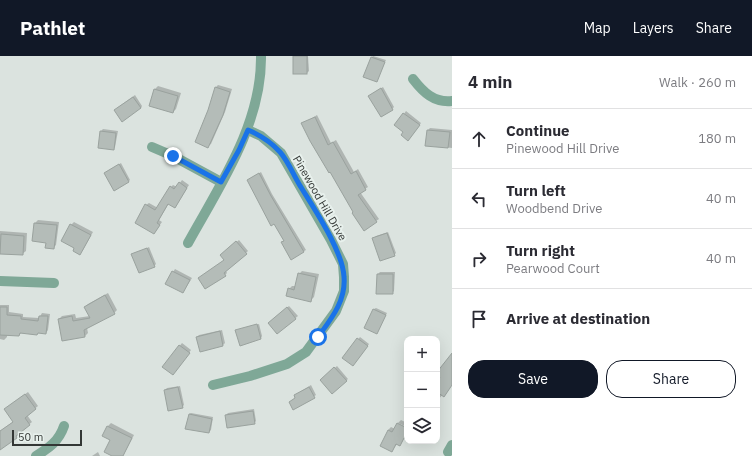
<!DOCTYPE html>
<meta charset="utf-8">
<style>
:root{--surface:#fff;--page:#f7f7f7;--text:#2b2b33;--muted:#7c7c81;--line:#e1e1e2;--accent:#111827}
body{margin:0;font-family:"IBM Plex Sans",sans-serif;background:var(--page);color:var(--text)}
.controls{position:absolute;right:12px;bottom:12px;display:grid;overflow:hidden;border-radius:8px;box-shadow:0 4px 16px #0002}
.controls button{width:36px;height:36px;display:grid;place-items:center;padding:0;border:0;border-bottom:1px solid var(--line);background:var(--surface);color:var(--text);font:20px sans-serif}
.scale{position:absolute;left:12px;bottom:10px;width:70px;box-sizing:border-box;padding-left:4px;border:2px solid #333735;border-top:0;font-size:11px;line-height:14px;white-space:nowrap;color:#333735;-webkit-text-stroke:3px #e8f1ed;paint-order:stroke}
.stop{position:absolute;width:12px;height:12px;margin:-9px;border:3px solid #1a73e8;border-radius:50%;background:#fff}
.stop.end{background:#1a73e8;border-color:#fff;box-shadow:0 1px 4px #0008}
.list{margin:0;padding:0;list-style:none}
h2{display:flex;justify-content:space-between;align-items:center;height:52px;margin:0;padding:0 16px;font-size:17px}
h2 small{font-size:13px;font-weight:400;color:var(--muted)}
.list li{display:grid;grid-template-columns:26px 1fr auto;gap:12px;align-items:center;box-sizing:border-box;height:60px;padding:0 16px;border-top:1px solid var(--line)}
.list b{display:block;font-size:15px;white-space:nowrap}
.list p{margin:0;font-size:13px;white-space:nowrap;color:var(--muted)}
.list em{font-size:13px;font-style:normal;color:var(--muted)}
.actions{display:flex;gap:8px;padding:12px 16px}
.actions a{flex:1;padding:9px 0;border:1px solid var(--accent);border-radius:16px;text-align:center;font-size:14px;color:var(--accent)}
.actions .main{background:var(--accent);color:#fff}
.icon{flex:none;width:22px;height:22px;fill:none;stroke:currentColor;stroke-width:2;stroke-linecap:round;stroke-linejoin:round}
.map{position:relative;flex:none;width:452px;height:400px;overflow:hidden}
header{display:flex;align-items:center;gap:24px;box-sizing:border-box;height:56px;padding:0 20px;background:var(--accent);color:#fff}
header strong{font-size:19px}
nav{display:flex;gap:22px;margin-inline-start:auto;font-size:14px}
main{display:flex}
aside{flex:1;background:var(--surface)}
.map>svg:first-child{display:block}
.shadow{fill:#0003}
.building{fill:#b4bcb8;stroke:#9aa29e}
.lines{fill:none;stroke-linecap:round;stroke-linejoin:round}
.minor{stroke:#7fa897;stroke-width:10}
.route{stroke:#1a73e8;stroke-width:5}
.labels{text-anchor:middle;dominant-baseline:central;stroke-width:4;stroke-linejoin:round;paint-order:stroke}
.street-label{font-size:11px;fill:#333735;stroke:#e8f1ed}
</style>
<header>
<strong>Pathlet</strong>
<nav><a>Map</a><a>Layers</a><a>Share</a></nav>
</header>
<main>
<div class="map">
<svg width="452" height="400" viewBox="0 0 452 400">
<rect width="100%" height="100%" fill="#dbe3df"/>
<!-- shadow -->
<g class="shadow">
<path d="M 294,0 L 308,0 L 309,15 L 307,17 Z"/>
<path d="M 373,0 L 386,4 L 376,25 L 372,1 Z"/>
<path d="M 218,29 L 232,33 L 225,56 L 211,88 L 208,90 L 209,55 L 216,31 Z"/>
<path d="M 158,30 L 181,37 L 176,53 L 173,56 L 155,33 Z"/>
<path d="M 383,31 L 394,51 L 392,53 L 372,38 Z"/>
<path d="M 135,39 L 142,50 L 141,52 L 117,52 Z"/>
<path d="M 406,55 L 421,67 L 410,82 L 405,75 L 396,69 Z"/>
<path d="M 317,59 L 331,87 L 336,84 L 354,116 L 358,113 L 368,131 L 360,136 L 379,163 L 376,165 L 354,156 L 303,68 Z"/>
<path d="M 430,72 L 452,74 L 452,92 L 426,89 L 428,74 Z"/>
<path d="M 103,73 L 118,75 L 115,91 L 113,93 L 101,75 Z"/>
<path d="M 121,107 L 130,124 L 129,125 L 107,116 Z"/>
<path d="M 261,116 L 272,138 L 306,194 L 291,202 L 285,184 L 248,124 Z"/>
<path d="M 182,124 L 189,129 L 177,148 L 169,147 L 159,164 L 162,166 L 154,177 L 146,149 L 149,147 L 158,152 L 171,131 L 173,129 L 177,131 Z"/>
<path d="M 38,164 L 59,166 L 56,189 L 53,192 L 47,186 L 33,185 L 35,167 Z"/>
<path d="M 74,166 L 93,176 L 83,194 L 80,197 L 76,191 L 71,169 Z"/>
<path d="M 0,175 L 27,177 L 26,195 L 22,198 L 0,197 Z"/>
<path d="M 388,176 L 396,197 L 394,199 L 374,182 L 376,180 Z"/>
<path d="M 239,184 L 248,195 L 226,215 L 227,217 L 225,219 L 206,232 L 225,204 L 221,199 Z"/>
<path d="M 149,191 L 156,208 L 154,210 L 133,199 Z"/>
<path d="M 175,213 L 192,222 L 183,236 L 166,227 Z"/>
<path d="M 302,215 L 319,218 L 314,241 L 310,245 L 289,233 L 292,230 L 296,230 L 299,218 Z"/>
<path d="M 380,216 L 395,216 L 394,235 L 392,237 L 378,237 L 378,218 Z"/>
<path d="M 108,237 L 117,254 L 114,257 L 87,272 L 88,277 L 85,280 L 59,263 L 62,260 L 75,258 L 76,262 L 90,260 L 85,251 L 88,248 Z"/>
<path d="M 0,249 L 9,249 L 9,256 L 23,258 L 23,261 L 39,262 L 42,257 L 50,258 L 48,274 L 46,277 L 39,276 L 37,278 L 22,276 L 19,279 L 7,278 L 7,281 L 4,284 L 0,283 Z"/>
<path d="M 289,250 L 298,260 L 277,277 L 271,265 Z"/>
<path d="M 376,252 L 387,257 L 378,275 L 374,253 Z"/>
<path d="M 259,268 L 262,280 L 261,282 L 237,275 Z"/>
<path d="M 222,274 L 225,287 L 223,289 L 201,294 L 197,281 L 199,279 Z"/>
<path d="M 360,281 L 369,288 L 355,307 L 344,301 Z"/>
<path d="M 182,287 L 191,294 L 175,316 L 163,311 Z"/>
<path d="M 452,298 L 452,328 L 437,345 L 437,327 L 442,321 L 437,318 Z"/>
<path d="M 337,310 L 348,323 L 332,336 L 321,324 Z"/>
<path d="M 311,329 L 316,339 L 294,353 L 296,342 L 295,339 Z"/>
<path d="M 180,330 L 184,349 L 182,351 L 165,334 L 167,332 Z"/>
<path d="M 28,336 L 38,350 L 27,359 L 32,366 L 18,377 L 19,378 L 16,381 L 0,392 L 0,375 L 14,365 L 8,351 Z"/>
<path d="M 254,353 L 256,365 L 254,367 L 226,359 L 228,357 Z"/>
<path d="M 191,357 L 213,361 L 211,374 L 209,376 L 189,358 Z"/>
<path d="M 401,364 L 407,367 L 407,371 L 398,367 Z"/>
<path d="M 111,367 L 134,379 L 123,400 L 115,400 L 108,370 Z"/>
<path d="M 391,371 L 395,373 L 407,373 L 407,382 L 405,381 L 400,389 L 397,388 L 392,395 L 388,374 Z"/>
<path d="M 98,396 L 100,400 L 92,400 Z"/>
</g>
<!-- building -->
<g class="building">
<rect x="293" y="0" width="14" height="18"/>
<path d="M 371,1 L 385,6 L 377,26 L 363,21 Z"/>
<path d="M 215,31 L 230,36 L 223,59 L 208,92 L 195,86 L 208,54 Z"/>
<path d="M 381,32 L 393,54 L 381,61 L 368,40 Z"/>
<path d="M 154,33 L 178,40 L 173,57 L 149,50 Z"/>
<path d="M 133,41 L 141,52 L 122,66 L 114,54 Z"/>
<path d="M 403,57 L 420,69 L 408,85 L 401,79 L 403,76 L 394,69 Z"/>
<path d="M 315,61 L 328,89 L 333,86 L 351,118 L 356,115 L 366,134 L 358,139 L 377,166 L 364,175 L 352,157 L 353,156 L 330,116 L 329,117 L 310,85 L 301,67 Z"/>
<path d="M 427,74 L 450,76 L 448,92 L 425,90 Z"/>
<path d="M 100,75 L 116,77 L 114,94 L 98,92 Z"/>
<path d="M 119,108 L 129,126 L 114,135 L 104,117 Z"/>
<path d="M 259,117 L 271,140 L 304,196 L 291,204 L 281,186 L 284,185 L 274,168 L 271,170 L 247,124 Z"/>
<path d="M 179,126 L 187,132 L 175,152 L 168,148 L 157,167 L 160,169 L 154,178 L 135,167 L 145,148 L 155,154 L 170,130 L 174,133 Z"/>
<path d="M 34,167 L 57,169 L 54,193 L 45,192 L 46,187 L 32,185 Z"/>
<path d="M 70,168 L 91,179 L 80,199 L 73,195 L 74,192 L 61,185 Z"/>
<path d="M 387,177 L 395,200 L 380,205 L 372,182 Z"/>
<path d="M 1,178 L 24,180 L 23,199 L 0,198 Z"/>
<path d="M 236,185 L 247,198 L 224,217 L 226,220 L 205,233 L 198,222 L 224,204 L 220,199 Z"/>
<path d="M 147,192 L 155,211 L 139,217 L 131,198 Z"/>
<path d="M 172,215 L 190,224 L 183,237 L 165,228 Z"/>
<path d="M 298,217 L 316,221 L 311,246 L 286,240 L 288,232 L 294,234 Z"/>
<path d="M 377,218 L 393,218 L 393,238 L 376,238 Z"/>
<path d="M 105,239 L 115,258 L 84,274 L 85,281 L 62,285 L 58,263 L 72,260 L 73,265 L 90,262 L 84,251 Z"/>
<path d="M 0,251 L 7,251 L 7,259 L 21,260 L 21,263 L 38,265 L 39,260 L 48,260 L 46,278 L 38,277 L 37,279 L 20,277 L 19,280 L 0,279 Z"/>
<path d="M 287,251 L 296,263 L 277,278 L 268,267 Z"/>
<path d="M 373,253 L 386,259 L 377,278 L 364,272 Z"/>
<path d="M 257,268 L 261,283 L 240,290 L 235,274 Z"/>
<path d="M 220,275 L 223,290 L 200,296 L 196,281 Z"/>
<path d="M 357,282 L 368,290 L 353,310 L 342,302 Z"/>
<path d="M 179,289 L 190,297 L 173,319 L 162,311 Z"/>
<path d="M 452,297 L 452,329 L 444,341 L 437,336 L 437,326 L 440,321 L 437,319 L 437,316 Z"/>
<path d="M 334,311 L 347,325 L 332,338 L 320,324 Z"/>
<path d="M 178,331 L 183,352 L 168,355 L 164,334 Z"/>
<path d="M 309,331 L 315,342 L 293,354 L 289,346 L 295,342 L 294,339 Z"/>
<path d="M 25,338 L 36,353 L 25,362 L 30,369 L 16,380 L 17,382 L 0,394 L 0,375 L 13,366 L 4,353 Z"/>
<path d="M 253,355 L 255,368 L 227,372 L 225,359 Z"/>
<path d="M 189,358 L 212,363 L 209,377 L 185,373 Z"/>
<path d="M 397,367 L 407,372 L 407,383 L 404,382 L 400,390 L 396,388 L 392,396 L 380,390 L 388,374 L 392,376 Z"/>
<path d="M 107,370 L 132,382 L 123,400 L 112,400 L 104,396 L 110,384 L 102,380 Z"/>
</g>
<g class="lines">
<!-- minor -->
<g class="minor">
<path d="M 413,23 C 423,36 434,47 452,45"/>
<path d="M 152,91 L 173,100 L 221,126"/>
<path d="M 188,187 C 220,129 262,68 261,0"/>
<path d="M 0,225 L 54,227"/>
<path d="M 213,329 L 250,320 L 287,308 L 306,296 L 336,255 L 344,235 L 344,221 L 343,208 L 331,184 L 281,97 L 261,80 L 248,74"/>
<path d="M 448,396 L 452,389"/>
<path d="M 36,400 C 49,392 59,385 64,370"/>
</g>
</g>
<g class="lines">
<!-- route -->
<path class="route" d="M 173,100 L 221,126 L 239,94 L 248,74 C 260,79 271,86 280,96 C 288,105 293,118 299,128 C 313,151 343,195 344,221 C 346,245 331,263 318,281"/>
</g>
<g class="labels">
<!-- street labels -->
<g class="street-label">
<text transform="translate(320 142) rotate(60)">Pinewood Hill Drive</text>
</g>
</g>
</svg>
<div class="controls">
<button>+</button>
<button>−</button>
<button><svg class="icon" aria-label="layers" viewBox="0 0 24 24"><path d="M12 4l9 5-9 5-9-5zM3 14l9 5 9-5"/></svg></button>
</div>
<div class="scale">50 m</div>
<div class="stop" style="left:318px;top:281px"></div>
<div class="stop end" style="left:173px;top:100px"></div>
</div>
<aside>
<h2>4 min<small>Walk · 260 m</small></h2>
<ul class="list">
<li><svg class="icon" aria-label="ahead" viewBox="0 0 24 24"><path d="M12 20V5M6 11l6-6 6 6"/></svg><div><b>Continue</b><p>Pinewood Hill Drive</p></div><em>180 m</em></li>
<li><svg class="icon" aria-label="left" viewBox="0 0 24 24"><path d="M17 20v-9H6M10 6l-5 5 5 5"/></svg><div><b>Turn left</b><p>Woodbend Drive</p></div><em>40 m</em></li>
<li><svg class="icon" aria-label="right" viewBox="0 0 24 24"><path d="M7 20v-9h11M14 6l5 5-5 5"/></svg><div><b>Turn right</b><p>Pearwood Court</p></div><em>40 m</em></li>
<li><svg class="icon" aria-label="arrive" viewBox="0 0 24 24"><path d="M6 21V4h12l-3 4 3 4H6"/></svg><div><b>Arrive at destination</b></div></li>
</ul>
<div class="actions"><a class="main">Save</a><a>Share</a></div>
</aside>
</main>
